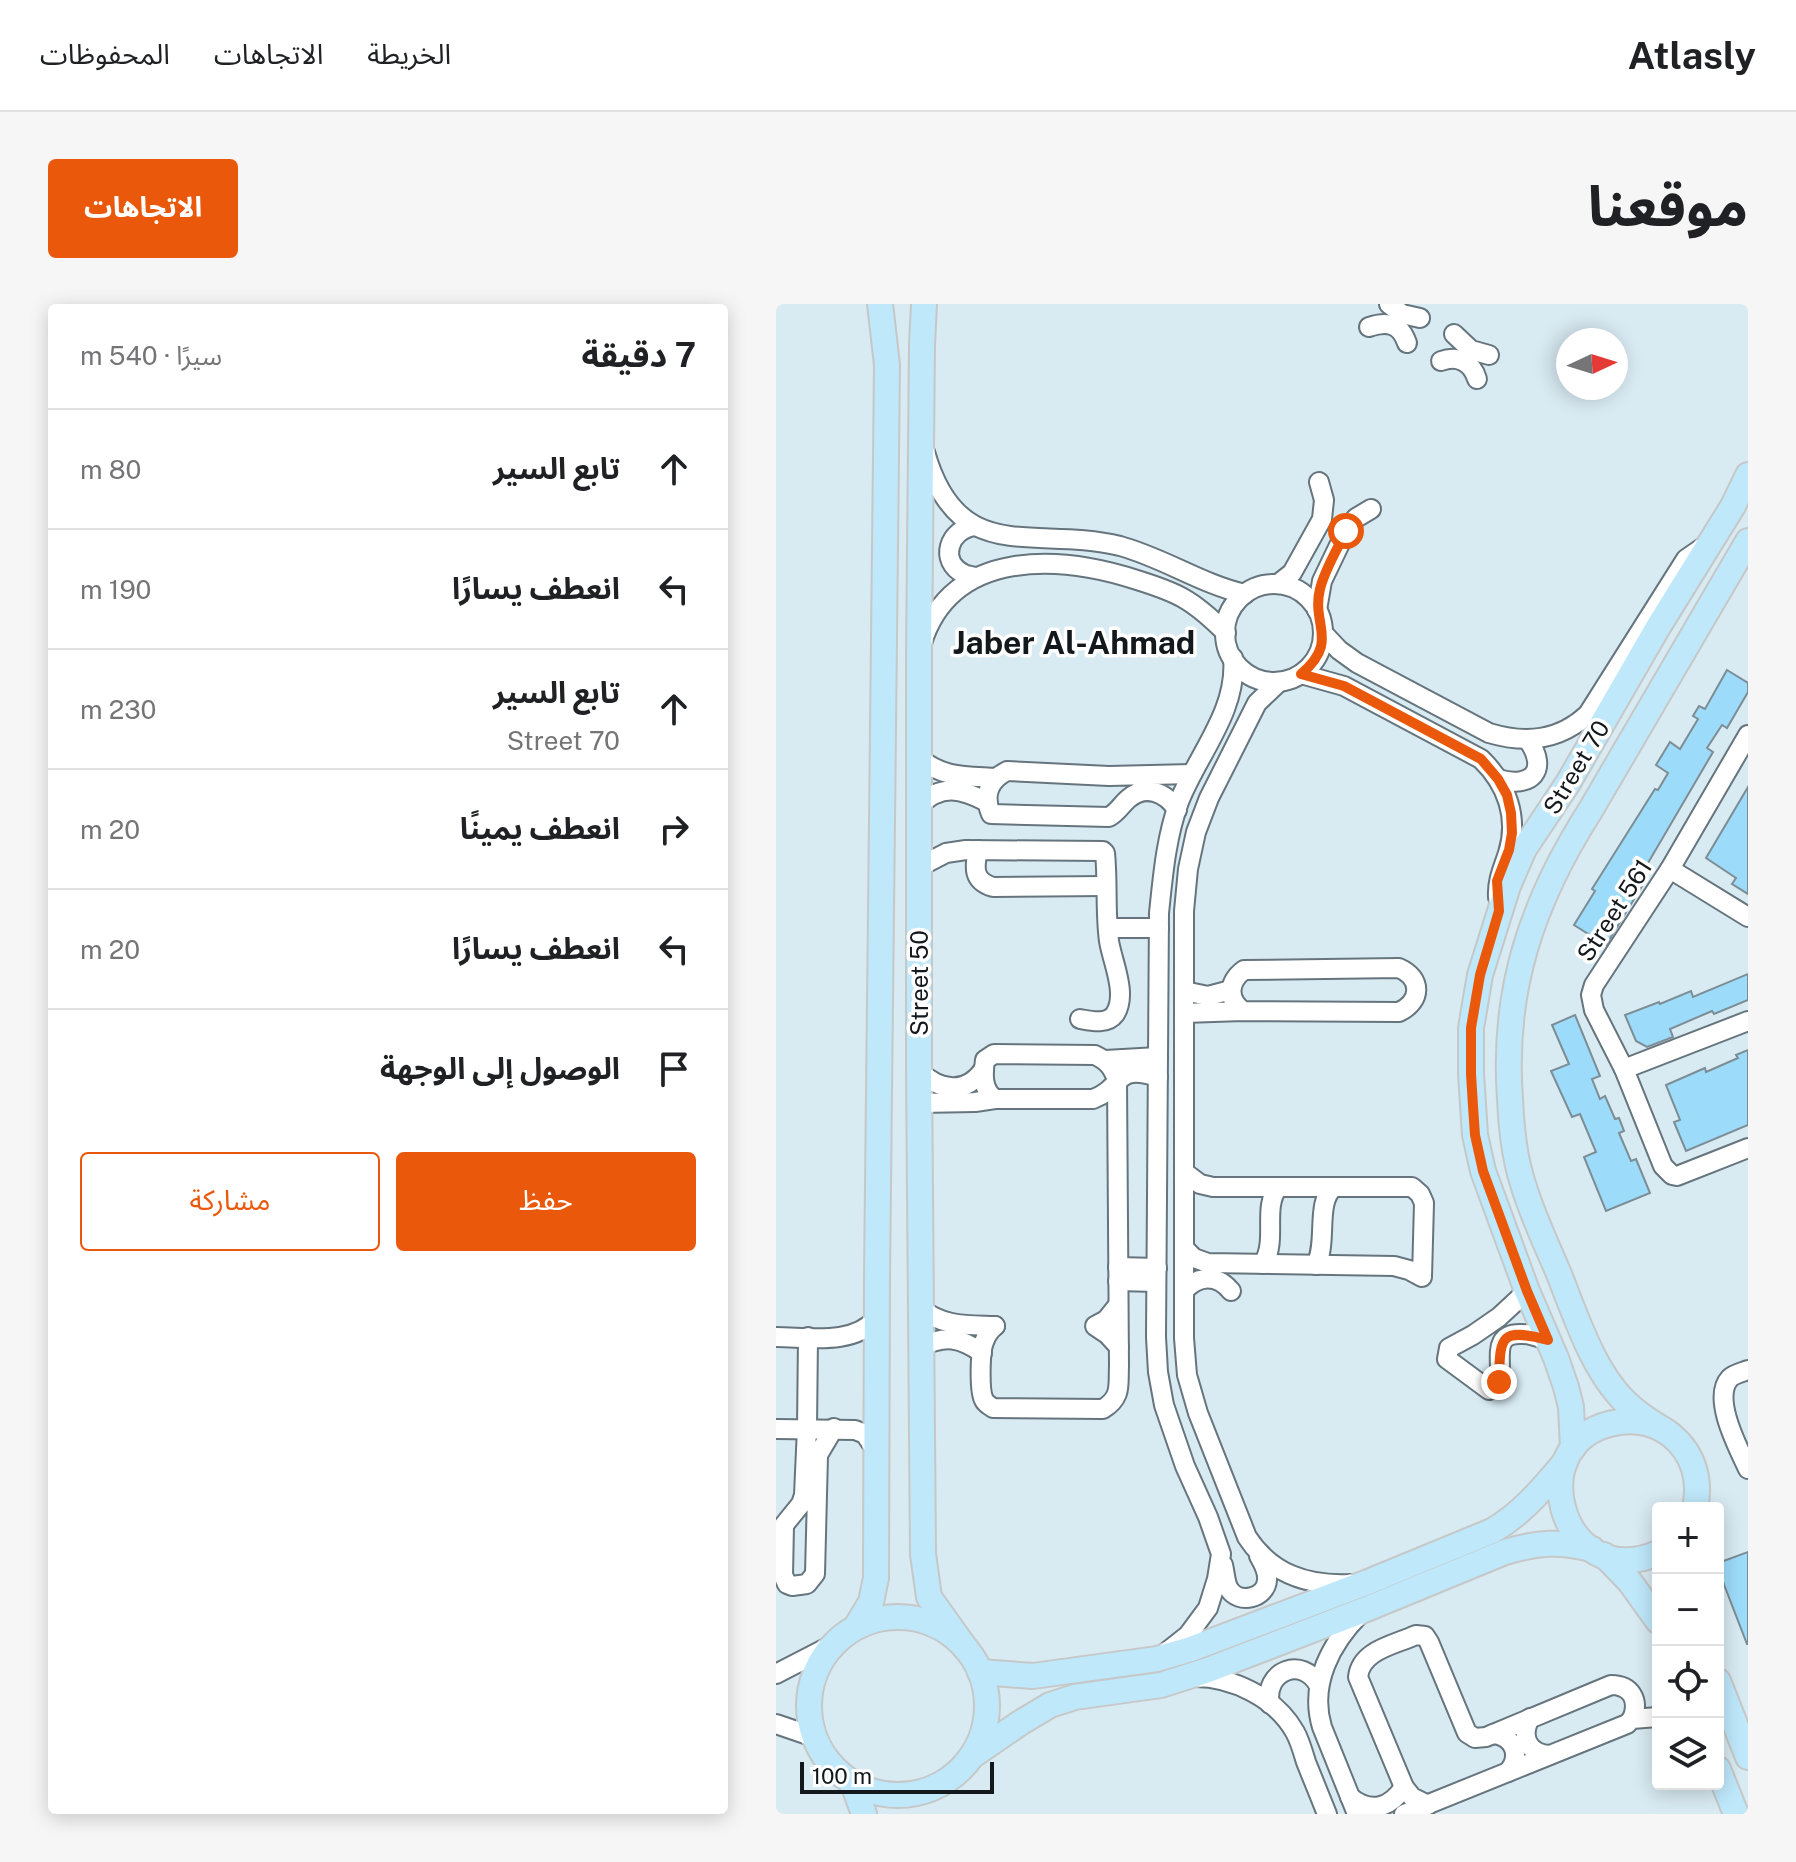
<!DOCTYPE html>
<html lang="ar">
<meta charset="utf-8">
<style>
:root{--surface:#fff;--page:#f6f6f6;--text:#202124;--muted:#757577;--line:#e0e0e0;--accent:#ea580c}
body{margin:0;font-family:"Public Sans","Noto Sans Arabic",sans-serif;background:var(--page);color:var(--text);direction:rtl}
.controls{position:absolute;right:24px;bottom:24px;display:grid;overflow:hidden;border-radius:8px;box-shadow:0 4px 20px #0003}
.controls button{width:72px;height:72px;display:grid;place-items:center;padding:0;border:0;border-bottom:2px solid var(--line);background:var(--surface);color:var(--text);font:40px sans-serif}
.compass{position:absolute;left:780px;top:24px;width:72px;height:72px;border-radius:50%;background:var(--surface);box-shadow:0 4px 20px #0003;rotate:86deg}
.scale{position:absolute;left:24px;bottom:20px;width:194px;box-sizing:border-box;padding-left:8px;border:4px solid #12181b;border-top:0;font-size:22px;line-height:28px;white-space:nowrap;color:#12181b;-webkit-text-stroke:6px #fff;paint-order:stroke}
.stop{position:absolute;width:24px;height:24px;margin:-18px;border:6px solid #ea580c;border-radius:50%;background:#fff}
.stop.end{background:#ea580c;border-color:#fff;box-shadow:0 2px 8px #0008}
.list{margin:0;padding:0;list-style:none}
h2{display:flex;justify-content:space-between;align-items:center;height:104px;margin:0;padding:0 32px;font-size:34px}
h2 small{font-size:26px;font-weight:400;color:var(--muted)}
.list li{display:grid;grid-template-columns:52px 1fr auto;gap:24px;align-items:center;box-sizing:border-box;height:120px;padding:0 32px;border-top:2px solid var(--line)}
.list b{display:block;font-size:30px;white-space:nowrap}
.list p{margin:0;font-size:26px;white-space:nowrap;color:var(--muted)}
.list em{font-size:26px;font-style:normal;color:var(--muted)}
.actions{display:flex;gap:16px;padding:24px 32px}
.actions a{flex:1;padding:18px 0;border:2px solid var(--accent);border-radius:8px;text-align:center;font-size:28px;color:var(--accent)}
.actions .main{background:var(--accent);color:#fff}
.icon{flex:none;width:44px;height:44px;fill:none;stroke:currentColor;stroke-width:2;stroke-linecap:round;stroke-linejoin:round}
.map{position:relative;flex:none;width:972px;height:1510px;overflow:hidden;direction:ltr;border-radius:8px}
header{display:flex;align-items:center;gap:48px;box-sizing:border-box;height:112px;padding:0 40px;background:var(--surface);border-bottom:2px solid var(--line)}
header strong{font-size:38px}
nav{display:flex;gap:44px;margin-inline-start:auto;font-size:28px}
.intro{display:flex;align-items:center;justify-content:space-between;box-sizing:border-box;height:192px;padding:0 48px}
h1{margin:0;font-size:56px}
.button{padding:20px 36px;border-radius:8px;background:var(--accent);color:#fff;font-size:28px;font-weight:700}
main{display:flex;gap:48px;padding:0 48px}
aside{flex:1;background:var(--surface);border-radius:8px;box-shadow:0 4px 20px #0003}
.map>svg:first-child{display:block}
.building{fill:#9cdcfa;stroke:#7d8d95;stroke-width:2}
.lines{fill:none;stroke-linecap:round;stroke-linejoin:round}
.minor-casing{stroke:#66757d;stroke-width:22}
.major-casing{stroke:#c6c8c8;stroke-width:28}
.minor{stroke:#fff;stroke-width:18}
.major{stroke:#bfe8fb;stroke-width:24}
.route{stroke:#ea580c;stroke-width:10}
.labels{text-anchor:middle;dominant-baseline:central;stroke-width:7;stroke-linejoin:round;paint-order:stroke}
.street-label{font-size:24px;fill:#12181b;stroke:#fff}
.district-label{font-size:32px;font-weight:bold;fill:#12181b;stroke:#fff}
</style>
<header>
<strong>Atlasly</strong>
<nav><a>الخريطة</a><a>الاتجاهات</a><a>المحفوظات</a></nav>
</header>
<div class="intro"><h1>موقعنا</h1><a class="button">الاتجاهات</a></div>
<main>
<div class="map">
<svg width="972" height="1510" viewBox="0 0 972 1510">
<rect width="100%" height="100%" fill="#d8eaf2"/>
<!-- building -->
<g class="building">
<path d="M 951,366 L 972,379 L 972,388 L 951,424 L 946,421 L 931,444 L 937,448 L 862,576 L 868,579 L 830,641 L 798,621 L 819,587 L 816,585 L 833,558 L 879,485 L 882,486 L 892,469 L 880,461 L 894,438 L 904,445 L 922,415 L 917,412 L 923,402 L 929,405 Z"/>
<path d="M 972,483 L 972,590 L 956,580 L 960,574 L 930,554 Z"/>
<path d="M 972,670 L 972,696 L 938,710 L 936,707 L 894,725 L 897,733 L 871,743 L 860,737 L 849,711 L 883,698 L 884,700 L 915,687 L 917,693 Z"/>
<path d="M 799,711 L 824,772 L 816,775 L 824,795 L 829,792 L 839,815 L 843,814 L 848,827 L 843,829 L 855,857 L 860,855 L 874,889 L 830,907 L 808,853 L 820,848 L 804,810 L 796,813 L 775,767 L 793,760 L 776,721 Z"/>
<path d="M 972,746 L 972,821 L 910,847 L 898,818 L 904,816 L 890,781 L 929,764 L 930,768 L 962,754 L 960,751 Z"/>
<path d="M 972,1248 L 972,1340 L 971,1340 L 942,1265 L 942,1259 Z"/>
</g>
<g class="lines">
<!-- minor casing -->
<g class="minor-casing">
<g id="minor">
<path d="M 613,0 L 626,10 L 644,14"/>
<path d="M 593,23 C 611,17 624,19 631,39"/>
<path d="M 678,30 L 695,46 L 713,51"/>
<path d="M 665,57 C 682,51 696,58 701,75"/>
<path d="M 149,148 C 182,264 257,221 344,242 C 388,254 425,280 469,290"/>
<path d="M 199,222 C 173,225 162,257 188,270 C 190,271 198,273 201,273"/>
<path d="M 502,280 L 516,269 L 546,215 L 548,196 L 543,178"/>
<circle cx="498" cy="329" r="49"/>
<path d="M 541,306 L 546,277 L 570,227 L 580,214 L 595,205"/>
<path d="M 547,329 L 563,346 L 581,359 L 713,429 C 750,440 783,437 812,410 L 910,255 L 926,244"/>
<path d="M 146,339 C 176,244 284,251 361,276 C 377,281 393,286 407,294 C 423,303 437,316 450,329"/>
<path d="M 525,370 L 568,382 L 705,455 C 731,480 743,514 732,549 C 727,565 721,576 722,593"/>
<path d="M 503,378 L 481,399 L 433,494 L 420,528 L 412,565 L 408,607 L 408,1034 L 411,1071 L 422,1109 L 471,1233 C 495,1270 531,1282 574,1280"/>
<path d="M 972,431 L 894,565 L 818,681 L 815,691 L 818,706 L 848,765 L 887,862 L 896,871 L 901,872 L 972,844"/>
<path d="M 143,454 C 167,474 190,472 220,474"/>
<path d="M 722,475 C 756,485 773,466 752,436"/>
<path d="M 143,502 C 165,479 186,485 211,498"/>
<path d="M 401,506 C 390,488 369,480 352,495 C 345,501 342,508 333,513 L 215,510 C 207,491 213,476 231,467 L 333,472 L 416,470"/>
<path d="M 202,546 C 198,564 197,577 217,583 L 330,582"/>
<path d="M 143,563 L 170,549 L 190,546 L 327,547 L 329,549 C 332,578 329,608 333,637 C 336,657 352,690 339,710 C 331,721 315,717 304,715"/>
<path d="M 894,565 L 972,613"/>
<path d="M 332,624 L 383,624"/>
<path d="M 408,687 L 432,692 L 455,686"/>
<path d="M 408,709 L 467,707 L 623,708 C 646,697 646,674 623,664 L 468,666 C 452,678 451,695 467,707"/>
<path d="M 329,756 L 382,753"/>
<path d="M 848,765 L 972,717"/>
<path d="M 143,767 C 164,787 190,791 208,765"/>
<path d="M 219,795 C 206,786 207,770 209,756 L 218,750 L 319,751 C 331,757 336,762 341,776 L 343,1062 C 342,1082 346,1093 327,1105 L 217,1104 C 213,1101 210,1100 208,1096 C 203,1087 204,1047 208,1038 C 210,1032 214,1026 219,1022"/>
<path d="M 144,799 L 199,798 L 219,795 L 317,795 C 349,783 337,759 382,773"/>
<path d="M 408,944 L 418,954 L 432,959 L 618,962 L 633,966 L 646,973 L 648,899 L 644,890 L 636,883 L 437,883 L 424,880 L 408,868"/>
<path d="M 487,960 C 502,936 486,905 502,883"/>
<path d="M 540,961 C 552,937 539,898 558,883"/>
<path d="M 342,963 L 381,964"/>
<path d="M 342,977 L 380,978"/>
<path d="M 408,987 C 422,971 441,970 455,987"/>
<path d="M 751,987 L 723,1013 L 697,1031 L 673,1044 L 671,1055 L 713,1086 C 718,1084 721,1084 722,1078 C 729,1060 712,1028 747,1030 C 755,1030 764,1034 772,1036"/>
<path d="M 342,1001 L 330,1016 L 319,1022 L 331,1030 L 343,1043"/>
<path d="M 144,1004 C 167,1023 191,1021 219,1022"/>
<path d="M 0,1033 C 33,1033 77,1042 101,1014"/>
<path d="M 32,1033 L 31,1124 L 28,1191 L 25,1200 L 8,1221 L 7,1271 L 11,1280 L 16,1282 L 31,1280 L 39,1270 L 42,1151 L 58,1124"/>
<path d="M 144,1043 C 169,1031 184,1033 206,1049"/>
<path d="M 972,1066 C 967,1068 958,1070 954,1074 C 935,1094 963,1145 972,1165"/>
<path d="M 0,1125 L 79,1126 L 89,1130 L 101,1148"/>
<path d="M 447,1261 C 449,1268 449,1279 453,1285 C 463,1301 490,1294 491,1276 C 492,1267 487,1259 483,1252"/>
<path d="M 388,1350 L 412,1331 L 432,1304 L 441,1275 L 445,1250 L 432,1213 L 409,1162 L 388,1101 L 382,1068 L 380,1033 L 383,609 C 387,571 390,534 403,498 C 421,451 462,407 457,354"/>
<path d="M 0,1370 L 58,1340"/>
<path d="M 419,1373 C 457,1373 500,1394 519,1428 C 524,1437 527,1448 530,1458 C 537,1475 544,1493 551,1510"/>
<path d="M 494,1400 C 487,1367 527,1351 543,1382"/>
<path d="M 754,1414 C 744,1433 752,1449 773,1451"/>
<path d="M 0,1420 L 38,1433"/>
<path d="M 717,1430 C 738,1432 746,1452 732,1468"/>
<path d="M 574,1493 C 595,1510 614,1504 628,1483"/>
<path d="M 652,1501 L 636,1493 L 628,1483 L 582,1373 C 585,1346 618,1341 640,1331 L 649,1332 L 653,1338 L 691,1429 L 699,1434 L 710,1433 L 835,1381 C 855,1381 864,1396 856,1415"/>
<path d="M 581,1510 L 546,1423 C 533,1380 555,1339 585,1309"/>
<path d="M 628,1510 L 851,1420 L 856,1415 L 882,1413"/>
</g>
</g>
<!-- major casing -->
<g class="major-casing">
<g id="major">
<path d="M 148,0 L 146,41 L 143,350 L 143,767 L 147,1250 L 153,1293 L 190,1345"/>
<path d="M 895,1131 C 882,1122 867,1114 855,1103 C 819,1073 800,1013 783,970 C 768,935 751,899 742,862 C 737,840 735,818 734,795 C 726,686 756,598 814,507 L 972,237"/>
<path d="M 797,1144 L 795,1103 L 790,1083 L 780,1054 L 751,987 L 707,867 L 699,831 L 695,770 L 695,724 L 704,671 L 732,582 L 748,545 L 792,479 L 882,323 L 957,202 L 972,171"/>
<path d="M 882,1249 C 783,1292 741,1131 844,1118 C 862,1115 882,1120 896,1132 C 918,1150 925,1177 919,1204"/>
<path d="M 828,1251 L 854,1278 L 882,1317"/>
<circle cx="122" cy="1402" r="89"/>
<path d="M 80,1323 L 95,1298 L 100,1274 L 101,972 L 111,61 L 104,0"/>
<path d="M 204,1368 L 257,1372 L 381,1355 L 415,1345 L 592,1278 L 716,1227 C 746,1210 767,1184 789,1158"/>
<path d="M 942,1377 L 972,1453"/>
<path d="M 196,1452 L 244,1419 L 274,1401 L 299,1393 L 385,1381 L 432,1366 L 588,1306 L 729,1248 C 763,1238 782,1237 816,1245"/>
<path d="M 942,1465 L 960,1510"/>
<path d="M 77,1480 L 88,1510"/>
</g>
</g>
<!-- minor -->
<use href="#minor" class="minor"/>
<!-- major -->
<use href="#major" class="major"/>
</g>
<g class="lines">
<!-- route -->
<path class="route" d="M 570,227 C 561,246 549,265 544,285 C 535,321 564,337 525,370 L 568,382 L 705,455 L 722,475 L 731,491 L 735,509 L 736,529 L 733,546 L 721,577 L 723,607 L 704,671 L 695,724 L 695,770 L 697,802 L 699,831 L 707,867 L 751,987 L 772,1036 C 723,1023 724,1033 723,1078"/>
</g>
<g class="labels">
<!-- street labels -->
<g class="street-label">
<text transform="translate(800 463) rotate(-59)">Street 70</text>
<text transform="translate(838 606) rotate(-57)">Street 561</text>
<text transform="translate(143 679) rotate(-90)">Street 50</text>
</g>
<!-- district labels -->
<g class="district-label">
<text x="298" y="338">Jaber Al-Ahmad</text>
</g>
</g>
</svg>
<div class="controls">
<button>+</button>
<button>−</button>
<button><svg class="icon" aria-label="locate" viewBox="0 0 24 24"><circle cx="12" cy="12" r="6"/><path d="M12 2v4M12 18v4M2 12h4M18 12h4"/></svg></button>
<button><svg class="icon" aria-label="layers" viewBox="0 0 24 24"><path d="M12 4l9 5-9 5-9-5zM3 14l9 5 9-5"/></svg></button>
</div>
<svg class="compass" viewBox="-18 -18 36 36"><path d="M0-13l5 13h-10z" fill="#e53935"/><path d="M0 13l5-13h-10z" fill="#757577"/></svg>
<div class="scale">100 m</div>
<div class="stop" style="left:570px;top:227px"></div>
<div class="stop end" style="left:723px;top:1078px"></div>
</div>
<aside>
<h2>7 دقيقة<small>سيرًا · 540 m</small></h2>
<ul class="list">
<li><svg class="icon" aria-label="ahead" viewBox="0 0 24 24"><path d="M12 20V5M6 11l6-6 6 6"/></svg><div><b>تابع السير</b></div><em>80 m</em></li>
<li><svg class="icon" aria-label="left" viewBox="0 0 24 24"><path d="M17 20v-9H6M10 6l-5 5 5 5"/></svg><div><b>انعطف يسارًا</b></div><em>190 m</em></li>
<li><svg class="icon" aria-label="ahead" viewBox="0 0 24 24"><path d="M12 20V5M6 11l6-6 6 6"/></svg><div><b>تابع السير</b><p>Street 70</p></div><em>230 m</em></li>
<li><svg class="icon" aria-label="right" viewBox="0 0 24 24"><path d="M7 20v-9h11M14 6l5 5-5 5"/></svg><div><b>انعطف يمينًا</b></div><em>20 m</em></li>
<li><svg class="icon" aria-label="left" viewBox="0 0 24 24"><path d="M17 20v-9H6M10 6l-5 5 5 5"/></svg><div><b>انعطف يسارًا</b></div><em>20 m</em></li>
<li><svg class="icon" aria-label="arrive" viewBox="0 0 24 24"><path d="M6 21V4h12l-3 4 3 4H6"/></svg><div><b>الوصول إلى الوجهة</b></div></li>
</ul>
<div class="actions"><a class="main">حفظ</a><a>مشاركة</a></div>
</aside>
</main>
